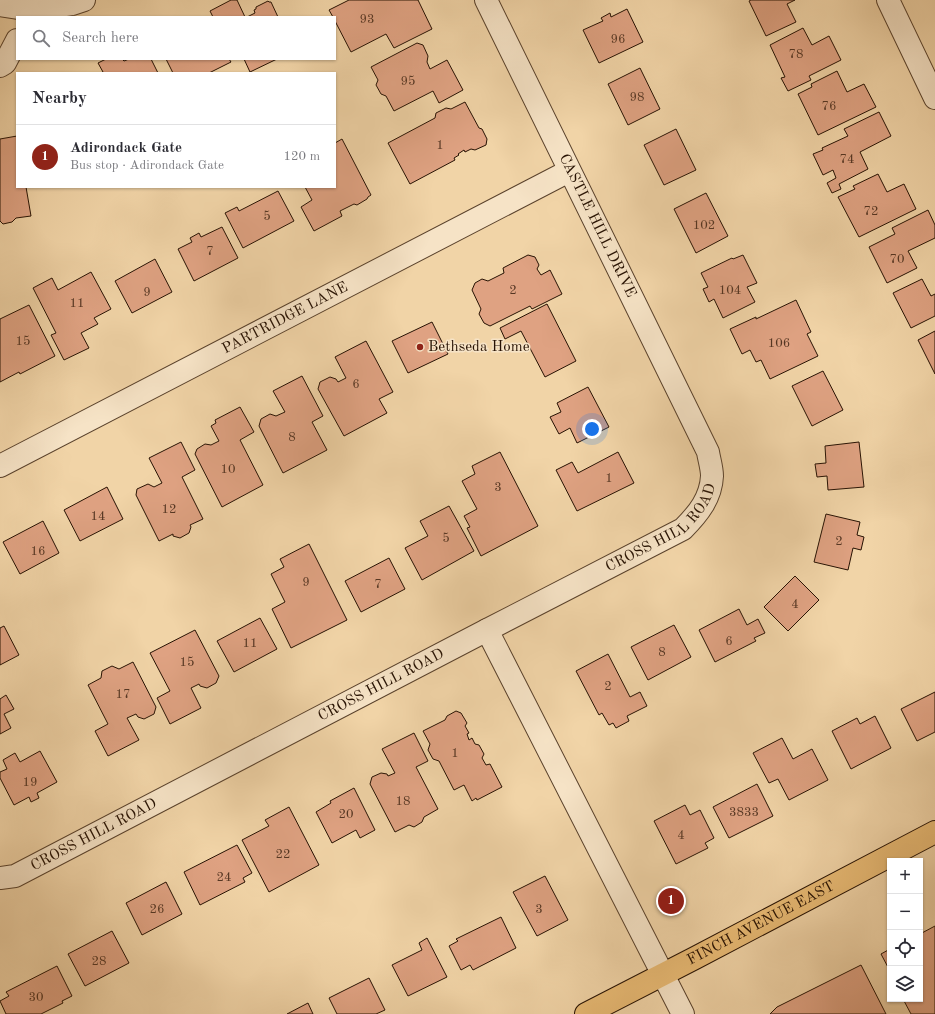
<!DOCTYPE html>
<meta charset="utf-8">
<style>
:root{--surface:#fff;--page:#f7f7f7;--text:#2b2b33;--muted:#7c7c81;--line:#e1e1e2;--accent:#8f2418}
body{margin:0;font-family:"Old Standard TT",serif;background:var(--page);color:var(--text)}
.controls{position:absolute;right:12px;bottom:12px;display:grid;overflow:hidden;border-radius:0px;box-shadow:0 1px 3px #0004}
.controls button{width:36px;height:36px;display:grid;place-items:center;padding:0;border:0;border-bottom:1px solid var(--line);background:var(--surface);color:var(--text);font:20px sans-serif}
.you{position:absolute;left:592px;top:429px;width:14px;height:14px;margin:-10px;border:3px solid #fff;border-radius:50%;background:#1a73e8;box-shadow:0 0 0 6px #1a73e833}
.badge{display:grid;place-items:center;width:26px;height:26px;border-radius:50%;background:var(--accent);color:#fff;font-size:13px;font-weight:700}
.pin{position:absolute;translate:-50% -50%;border:2px solid #fff;box-shadow:0 1px 4px #0006}
.list{margin:0;padding:0;list-style:none}
h2{display:flex;justify-content:space-between;align-items:center;height:52px;margin:0;padding:0 16px;font-size:17px}
h2 small{font-size:13px;font-weight:400;color:var(--muted)}
.list li{display:grid;grid-template-columns:26px 1fr auto;gap:12px;align-items:center;box-sizing:border-box;height:64px;padding:0 16px;border-top:1px solid var(--line)}
.list b{display:block;font-size:15px;white-space:nowrap}
.list p{margin:0;font-size:13px;white-space:nowrap;color:var(--muted)}
.list em{font-size:13px;font-style:normal;color:var(--muted)}
.icon{flex:none;width:22px;height:22px;fill:none;stroke:currentColor;stroke-width:2;stroke-linecap:round;stroke-linejoin:round}
.map{position:relative;flex:none;width:935px;height:1014px;overflow:hidden}
.search{position:absolute;background:var(--surface);box-shadow:0 1px 3px #0004;left:16px;top:16px;width:320px;height:44px;display:flex;align-items:center;gap:10px;box-sizing:border-box;padding:0 14px;border-radius:0px;color:var(--muted);font-size:15px}
.panel{position:absolute;background:var(--surface);box-shadow:0 1px 3px #0004;left:16px;top:72px;width:320px;height:116px;border-radius:0px}
.map>svg:first-child{display:block}
.building{fill:#dfa282;stroke:#271203}
.lines{fill:none;stroke-linecap:round;stroke-linejoin:round}
.minor-casing{stroke:#5a422c;stroke-width:24}
.major-casing{stroke:#271203;stroke-width:24}
.minor{stroke:#f6e3c6;stroke-width:22}
.major{stroke:#e8ba74;stroke-width:22}
.poi-dot{fill:#8f2418;stroke:#f6e3c6;stroke-width:1.5}
.labels{text-anchor:middle;dominant-baseline:central;stroke-width:3;stroke-linejoin:round;paint-order:stroke}
.number-label{font-size:13px;fill:#553623}
.street-label{font-size:15px;fill:#271203;stroke:#f6e3c6}
.poi-label{font-size:15px;fill:#271203;stroke:#f6e3c6;text-anchor:start}
</style>
<div class="map">
<svg width="935" height="1014" viewBox="0 0 935 1014">
<rect width="100%" height="100%" fill="#f1d4a7"/>
<filter id="stains"><feTurbulence type="fractalNoise" baseFrequency=".005" numOctaves="4"/><feColorMatrix values="0 0 0 0 .2 0 0 0 0 .09 0 0 0 0 .02 0 0 0 .5 -.17"/></filter>
<radialGradient id="worn" r=".72"><stop offset=".6" stop-color="#630" stop-opacity="0"/><stop offset="1" stop-color="#630" stop-opacity=".3"/></radialGradient>
<!-- building -->
<g class="building">
<path d="M 231,0 L 237,0 L 245,17 L 213,17 L 210,11 Z"/>
<path d="M 349,0 L 418,0 L 432,29 L 394,48 L 386,34 L 351,52 L 335,21 L 335,17 L 333,17 L 329,10 Z"/>
<path d="M 751,0 L 795,0 L 787,4 L 796,22 L 766,36 L 749,1 Z"/>
<path d="M 268,1 L 269,2 L 271,2 L 278,17 L 247,17 L 255,13 L 254,10 L 256,9 L 256,7 Z"/>
<path d="M 627,9 L 643,42 L 599,63 L 583,30 L 603,21 L 601,18 L 610,13 L 611,17 Z"/>
<path d="M 803,28 L 812,45 L 829,36 L 841,60 L 809,76 L 811,80 L 788,91 L 781,78 L 785,77 L 770,45 Z"/>
<path d="M 417,43 L 423,45 L 428,56 L 427,62 L 430,69 L 447,60 L 463,90 L 439,103 L 433,91 L 394,111 L 386,96 L 381,94 L 376,85 L 378,80 L 371,67 Z"/>
<path d="M 106,59 L 122,59 L 124,61 L 129,59 L 151,59 L 158,73 L 100,73 L 103,72 L 98,63 Z"/>
<path d="M 166,59 L 229,59 L 231,62 L 209,73 L 173,73 Z"/>
<path d="M 244,59 L 277,59 L 250,72 Z"/>
<path d="M 640,68 L 660,109 L 628,125 L 608,84 Z"/>
<path d="M 837,71 L 847,92 L 864,84 L 876,107 L 818,135 L 798,94 L 812,87 L 811,84 Z"/>
<path d="M 465,102 L 479,128 L 482,129 L 487,139 L 486,145 L 475,150 L 471,149 L 465,152 L 464,150 L 458,154 L 459,155 L 454,158 L 455,160 L 410,184 L 388,143 L 435,118 L 436,113 L 446,108 L 451,109 Z"/>
<path d="M 879,112 L 891,136 L 860,152 L 868,169 L 839,184 L 841,189 L 832,193 L 827,183 L 836,178 L 833,170 L 823,175 L 813,154 L 823,150 L 822,148 L 848,136 L 844,129 Z"/>
<path d="M 676,129 L 696,170 L 664,185 L 644,145 Z"/>
<path d="M 17,136 L 17,187 L 26,187 L 31,216 L 16,218 L 12,222 L 3,224 L 0,221 L 0,139 Z"/>
<path d="M 342,139 L 371,195 L 368,197 L 367,199 L 357,205 L 354,204 L 340,211 L 342,216 L 314,231 L 301,207 L 312,200 L 305,187 L 335,187 L 335,143 Z"/>
<path d="M 878,174 L 887,192 L 904,184 L 916,209 L 859,237 L 838,197 L 855,189 L 853,186 Z"/>
<path d="M 278,191 L 294,221 L 243,248 L 225,213 L 237,207 L 239,211 Z"/>
<path d="M 706,193 L 728,236 L 696,253 L 674,209 Z"/>
<path d="M 928,210 L 935,225 L 935,238 L 908,251 L 917,268 L 887,283 L 869,247 L 895,234 L 892,228 Z"/>
<path d="M 222,227 L 238,258 L 194,281 L 178,249 L 192,242 L 190,238 L 199,233 L 201,237 Z"/>
<path d="M 528,255 L 535,257 L 539,265 L 537,269 L 541,275 L 550,270 L 562,294 L 532,309 L 530,306 L 490,326 L 484,323 L 479,314 L 481,309 L 472,290 L 475,283 L 482,279 L 488,281 L 504,273 L 503,268 Z"/>
<path d="M 743,255 L 757,283 L 747,287 L 755,302 L 723,318 L 714,299 L 709,302 L 703,289 L 708,287 L 701,273 L 732,258 L 733,259 Z"/>
<path d="M 155,259 L 172,292 L 132,313 L 115,281 Z"/>
<path d="M 91,272 L 111,309 L 94,318 L 98,324 L 81,333 L 89,348 L 64,360 L 51,335 L 56,333 L 33,288 L 52,278 L 58,290 Z"/>
<path d="M 922,279 L 931,296 L 935,294 L 935,316 L 911,328 L 893,293 Z"/>
<path d="M 796,300 L 811,332 L 807,334 L 818,356 L 770,379 L 761,360 L 756,362 L 750,350 L 742,354 L 730,329 L 756,317 L 756,319 Z"/>
<path d="M 547,304 L 576,361 L 545,377 L 521,331 L 505,339 L 500,328 Z"/>
<path d="M 29,305 L 55,356 L 20,374 L 19,372 L 0,382 L 0,319 Z"/>
<path d="M 432,322 L 448,354 L 408,373 L 392,341 Z"/>
<path d="M 935,331 L 935,374 L 918,340 Z"/>
<path d="M 366,341 L 393,392 L 379,399 L 387,413 L 344,436 L 318,389 L 320,382 L 330,377 L 336,379 L 338,382 L 346,378 L 335,357 Z"/>
<path d="M 823,371 L 843,410 L 812,426 L 792,386 Z"/>
<path d="M 302,376 L 323,416 L 312,422 L 327,450 L 283,473 L 259,426 L 261,419 L 270,414 L 276,416 L 285,412 L 273,391 Z"/>
<path d="M 588,387 L 609,427 L 577,443 L 570,428 L 559,434 L 550,417 L 561,412 L 557,403 Z"/>
<path d="M 240,407 L 254,432 L 240,440 L 263,485 L 222,507 L 195,454 L 197,449 L 205,444 L 211,445 L 219,441 L 211,426 L 216,423 L 215,420 Z"/>
<path d="M 181,442 L 195,470 L 182,477 L 203,519 L 190,525 L 191,527 L 189,533 L 180,538 L 173,536 L 173,534 L 159,541 L 136,495 L 137,489 L 148,484 L 154,487 L 162,483 L 149,458 Z"/>
<path d="M 859,442 L 864,487 L 828,490 L 827,476 L 817,477 L 815,464 L 826,463 L 825,446 Z"/>
<path d="M 500,452 L 538,526 L 481,556 L 467,528 L 470,527 L 464,516 L 477,509 L 462,481 L 475,474 L 472,466 Z"/>
<path d="M 618,452 L 634,483 L 577,511 L 556,470 L 572,462 L 578,473 Z"/>
<path d="M 107,487 L 123,519 L 80,541 L 64,510 Z"/>
<path d="M 449,506 L 474,551 L 422,580 L 405,548 L 428,536 L 420,521 Z"/>
<path d="M 826,514 L 860,522 L 857,535 L 864,537 L 861,550 L 853,548 L 848,570 L 814,562 Z"/>
<path d="M 43,521 L 59,553 L 20,574 L 3,542 Z"/>
<path d="M 309,544 L 347,620 L 291,648 L 272,609 L 285,602 L 271,574 L 284,567 L 280,559 Z"/>
<path d="M 389,558 L 405,589 L 361,612 L 345,581 Z"/>
<path d="M 795,576 L 819,600 L 788,631 L 764,607 Z"/>
<path d="M 739,609 L 747,625 L 758,619 L 765,633 L 754,638 L 756,641 L 715,662 L 699,630 Z"/>
<path d="M 260,618 L 277,649 L 234,672 L 217,641 Z"/>
<path d="M 674,625 L 691,657 L 648,680 L 631,647 Z"/>
<path d="M 4,626 L 19,655 L 0,665 L 0,628 Z"/>
<path d="M 195,630 L 219,676 L 216,683 L 207,688 L 200,686 L 199,684 L 191,688 L 201,708 L 170,724 L 157,698 L 170,691 L 150,653 Z"/>
<path d="M 608,654 L 630,697 L 640,692 L 647,706 L 627,716 L 629,721 L 616,728 L 613,723 L 609,725 L 602,713 L 599,715 L 576,671 Z"/>
<path d="M 133,662 L 156,707 L 154,714 L 144,719 L 138,717 L 136,714 L 127,718 L 139,740 L 108,756 L 95,731 L 108,724 L 88,685 L 101,678 L 102,671 L 112,666 L 119,669 Z"/>
<path d="M 935,692 L 935,732 L 917,741 L 901,709 Z"/>
<path d="M 6,695 L 14,709 L 4,714 L 11,728 L 0,734 L 0,699 Z"/>
<path d="M 456,711 L 461,713 L 467,723 L 465,726 L 469,733 L 467,734 L 469,740 L 472,738 L 475,744 L 479,745 L 484,754 L 482,758 L 486,765 L 490,764 L 502,787 L 477,800 L 476,798 L 472,801 L 464,785 L 454,790 L 439,761 L 433,759 L 428,750 L 430,744 L 423,731 L 445,720 L 447,716 Z"/>
<path d="M 875,716 L 891,748 L 851,769 L 832,731 L 857,718 L 860,724 Z"/>
<path d="M 414,733 L 428,761 L 416,767 L 438,809 L 424,817 L 422,822 L 414,827 L 409,825 L 395,832 L 370,784 L 372,777 L 381,773 L 387,774 L 388,776 L 395,773 L 382,749 Z"/>
<path d="M 782,738 L 793,759 L 812,749 L 828,780 L 789,800 L 778,779 L 769,783 L 753,753 Z"/>
<path d="M 40,751 L 57,782 L 37,793 L 39,798 L 31,802 L 29,797 L 14,805 L 0,778 L 0,772 L 7,769 L 3,760 L 15,753 L 20,762 Z"/>
<path d="M 757,784 L 773,816 L 729,838 L 713,807 Z"/>
<path d="M 354,788 L 375,830 L 360,838 L 356,830 L 332,843 L 316,812 L 331,803 L 330,801 Z"/>
<path d="M 685,805 L 690,815 L 700,810 L 714,838 L 705,843 L 708,848 L 676,864 L 654,821 Z"/>
<path d="M 289,807 L 319,865 L 269,892 L 242,840 L 269,826 L 265,820 Z"/>
<path d="M 237,845 L 252,873 L 243,878 L 245,882 L 200,905 L 184,872 Z"/>
<path d="M 545,876 L 568,920 L 537,936 L 513,892 Z"/>
<path d="M 166,882 L 182,914 L 142,935 L 126,903 Z"/>
<path d="M 501,917 L 516,948 L 473,970 L 470,965 L 461,970 L 449,946 L 458,941 L 456,939 Z"/>
<path d="M 935,926 L 935,1014 L 911,1014 L 903,999 L 920,999 L 920,934 Z"/>
<path d="M 112,931 L 129,963 L 85,986 L 68,954 Z"/>
<path d="M 427,938 L 447,977 L 408,996 L 392,965 L 422,950 L 419,943 Z"/>
<path d="M 890,949 L 890,971 L 881,954 Z"/>
<path d="M 861,965 L 886,1014 L 770,1014 L 777,1007 Z"/>
<path d="M 57,966 L 72,996 L 62,1001 L 63,1003 L 41,1014 L 6,1014 L 0,1001 L 9,996 L 6,992 Z"/>
<path d="M 369,978 L 385,1010 L 376,1014 L 337,1014 L 329,998 Z"/>
<path d="M 308,1003 L 313,1014 L 287,1014 Z"/>
</g>
<g class="lines">
<!-- minor casing -->
<g class="minor-casing">
<g id="minor">
<path d="M 888,0 L 935,98"/>
<path d="M 0,5 L 31,10 L 72,4 L 84,0"/>
<path d="M 0,66 L 5,63 L 17,40"/>
<path id="s1" d="M 0,466 L 569,171"/>
<path d="M 487,630 L 683,1014"/>
<path id="s2" d="M 0,878 L 15,876 L 487,630 L 683,529 C 698,514 711,498 712,476 C 712,468 709,459 708,452 L 486,0"/>
</g>
</g>
<!-- major casing -->
<g class="major-casing">
<g id="major">
<path id="s3" d="M 586,1014 L 695,958 L 935,832"/>
</g>
</g>
<!-- minor -->
<use href="#minor" class="minor"/>
<!-- major -->
<use href="#major" class="major"/>
</g>
<!-- markers -->
<circle class="poi-dot" cx="420" cy="347" r="4"/>
<g class="labels">
<!-- number labels -->
<g class="number-label">
<text x="367" y="19">93</text>
<text x="618" y="39">96</text>
<text x="796" y="54">78</text>
<text x="408" y="81">95</text>
<text x="637" y="97">98</text>
<text x="829" y="106">76</text>
<text x="440" y="145">1</text>
<text x="847" y="159">74</text>
<text x="871" y="211">72</text>
<text x="267" y="216">5</text>
<text x="704" y="225">102</text>
<text x="210" y="251">7</text>
<text x="897" y="259">70</text>
<text x="513" y="290">2</text>
<text x="730" y="290">104</text>
<text x="147" y="292">9</text>
<text x="77" y="303">11</text>
<text x="23" y="341">15</text>
<text x="779" y="343">106</text>
<text x="356" y="384">6</text>
<text x="292" y="437">8</text>
<text x="228" y="469">10</text>
<text x="609" y="478">1</text>
<text x="498" y="487">3</text>
<text x="169" y="509">12</text>
<text x="98" y="516">14</text>
<text x="446" y="538">5</text>
<text x="839" y="541">2</text>
<text x="38" y="551">16</text>
<text x="306" y="582">9</text>
<text x="378" y="584">7</text>
<text x="795" y="604">4</text>
<text x="729" y="641">6</text>
<text x="250" y="643">11</text>
<text x="662" y="652">8</text>
<text x="187" y="662">15</text>
<text x="608" y="686">2</text>
<text x="123" y="694">17</text>
<text x="455" y="753">1</text>
<text x="30" y="782">19</text>
<text x="403" y="801">18</text>
<text x="744" y="812">3833</text>
<text x="346" y="814">20</text>
<text x="681" y="835">4</text>
<text x="283" y="854">22</text>
<text x="224" y="877">24</text>
<text x="157" y="909">26</text>
<text x="539" y="909">3</text>
<text x="99" y="961">28</text>
<text x="36" y="997">30</text>
</g>
<!-- street labels -->
<g class="street-label">
<text transform="translate(597 226) rotate(64)">CASTLE HILL DRIVE</text>
<text stroke="none"><textPath href="#s1" startOffset="321">PARTRIDGE LANE</textPath></text>
<text stroke="none"><textPath href="#s2" startOffset="752">CROSS HILL ROAD</textPath></text>
<text stroke="none"><textPath href="#s2" startOffset="428">CROSS HILL ROAD</textPath></text>
<text stroke="none"><textPath href="#s2" startOffset="104">CROSS HILL ROAD</textPath></text>
<text stroke="none"><textPath href="#s3" startOffset="197">FINCH AVENUE EAST</textPath></text>
</g>
<!-- poi labels -->
<g class="poi-label">
<text x="428" y="347">Bethseda Home</text>
</g>
</g>
<rect width="100%" height="100%" filter="url(#stains)"/>
<rect width="100%" height="100%" fill="url(#worn)"/>
</svg>
<div class="controls">
<button>+</button>
<button>−</button>
<button><svg class="icon" aria-label="locate" viewBox="0 0 24 24"><circle cx="12" cy="12" r="6"/><path d="M12 2v4M12 18v4M2 12h4M18 12h4"/></svg></button>
<button><svg class="icon" aria-label="layers" viewBox="0 0 24 24"><path d="M12 4l9 5-9 5-9-5zM3 14l9 5 9-5"/></svg></button>
</div>
<div class="you"></div>
<div class="pin badge" style="left:671px;top:901px">1</div>
<div class="search"><svg class="icon" aria-label="search" viewBox="0 0 24 24"><circle cx="10" cy="10" r="6"/><path d="M15 15l6 6"/></svg>Search here</div>
<section class="panel">
<h2>Nearby<small></small></h2>
<ul class="list">
<li><span class="badge">1</span><div><b>Adirondack Gate</b><p>Bus stop · Adirondack Gate</p></div><em>120 m</em></li>
</ul>
</section>
</div>
